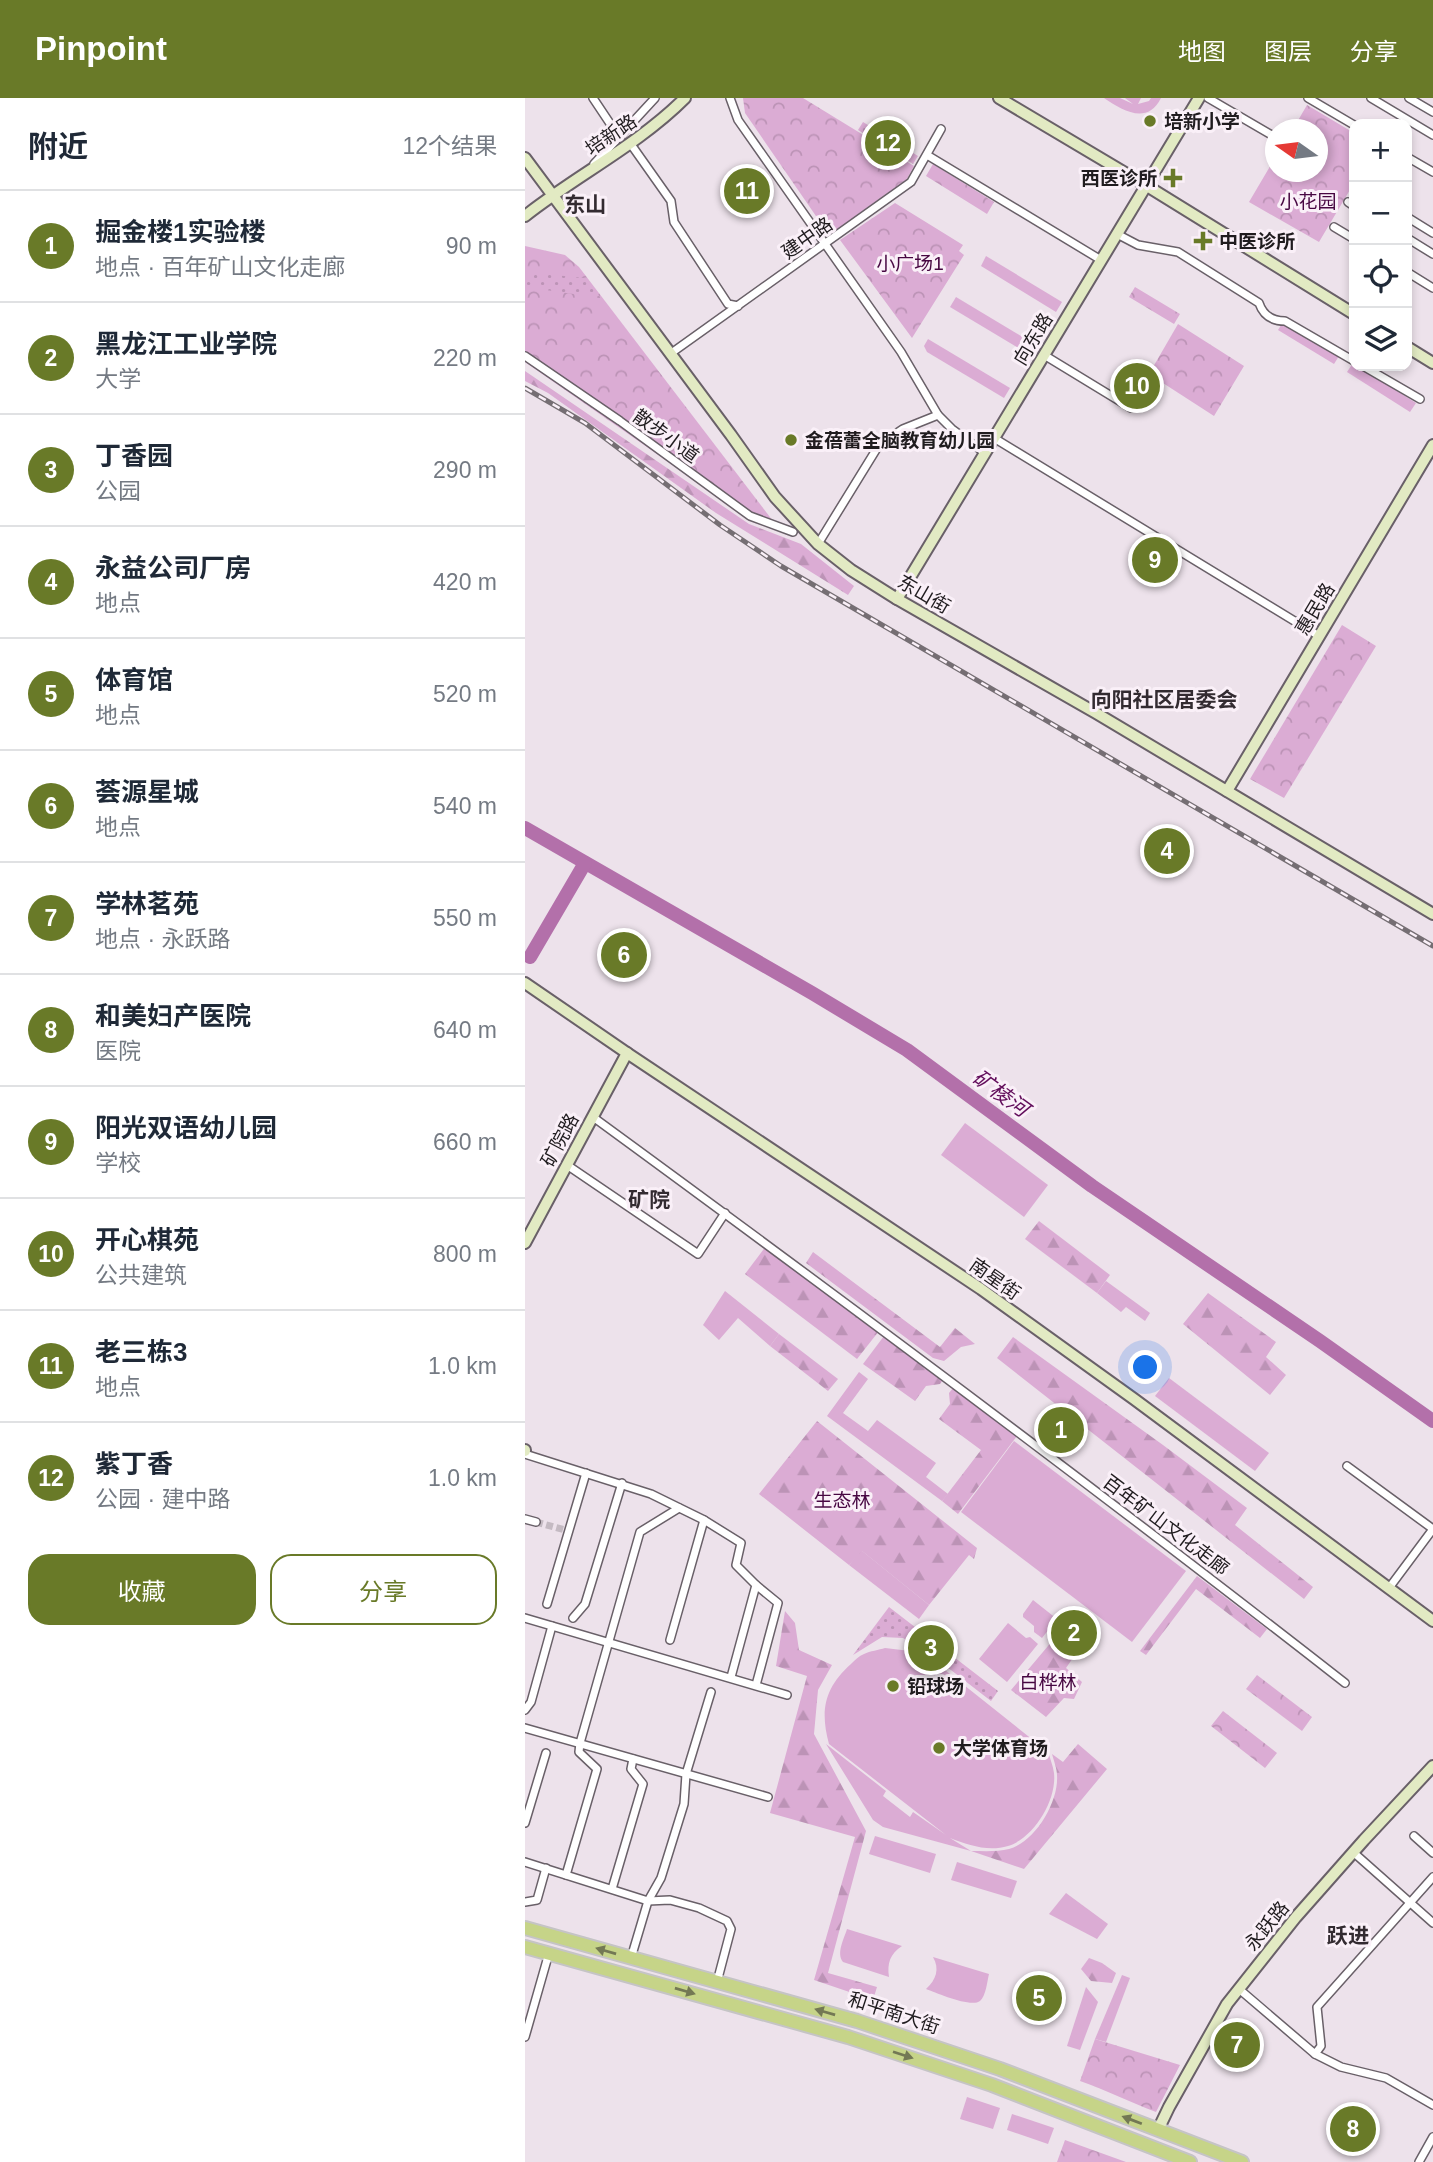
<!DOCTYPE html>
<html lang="zh">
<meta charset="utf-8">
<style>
:root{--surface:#fff;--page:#f6f6f7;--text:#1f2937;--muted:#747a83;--line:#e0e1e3;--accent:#697a28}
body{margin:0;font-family:Helvetica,"Noto Sans SC",sans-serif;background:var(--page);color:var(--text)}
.controls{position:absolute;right:21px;top:21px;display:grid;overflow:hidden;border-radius:14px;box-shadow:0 4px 10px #0003}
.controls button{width:63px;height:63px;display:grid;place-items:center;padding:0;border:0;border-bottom:2px solid var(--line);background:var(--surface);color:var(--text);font:35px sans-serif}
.compass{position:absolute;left:740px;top:21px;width:63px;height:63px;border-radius:50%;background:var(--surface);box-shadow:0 4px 10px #0003;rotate:284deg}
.you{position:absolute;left:621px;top:1270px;width:24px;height:24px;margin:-18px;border:5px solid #fff;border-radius:50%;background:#1a73e8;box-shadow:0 0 0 10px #1a73e833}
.badge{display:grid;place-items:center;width:46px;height:46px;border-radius:50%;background:var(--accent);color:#fff;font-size:23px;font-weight:700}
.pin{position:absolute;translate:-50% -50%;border:4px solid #fff;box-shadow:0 2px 7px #0006}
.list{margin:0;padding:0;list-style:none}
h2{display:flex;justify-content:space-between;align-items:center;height:91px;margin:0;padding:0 28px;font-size:30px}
h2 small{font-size:23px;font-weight:400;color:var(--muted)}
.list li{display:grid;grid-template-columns:46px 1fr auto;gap:21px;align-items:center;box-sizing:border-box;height:112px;padding:0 28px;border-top:2px solid var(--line)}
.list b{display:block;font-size:26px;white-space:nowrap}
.list p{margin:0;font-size:23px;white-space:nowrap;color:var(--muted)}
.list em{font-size:23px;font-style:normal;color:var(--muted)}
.actions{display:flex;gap:14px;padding:21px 28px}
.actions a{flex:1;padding:16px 0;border:2px solid var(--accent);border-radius:21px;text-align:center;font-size:24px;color:var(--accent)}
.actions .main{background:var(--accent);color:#fff}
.icon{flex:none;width:38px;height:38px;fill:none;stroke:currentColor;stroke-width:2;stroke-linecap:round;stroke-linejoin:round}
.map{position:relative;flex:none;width:908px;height:2064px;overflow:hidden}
header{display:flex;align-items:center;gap:42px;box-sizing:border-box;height:98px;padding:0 35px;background:var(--accent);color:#fff}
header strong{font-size:33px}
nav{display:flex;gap:38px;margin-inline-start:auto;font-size:24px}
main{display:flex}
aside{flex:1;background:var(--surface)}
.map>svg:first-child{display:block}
.grass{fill:#dbacd4}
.forest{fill:url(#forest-firs)}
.park{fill:url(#park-crowns)}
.garden{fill:url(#garden-dots)}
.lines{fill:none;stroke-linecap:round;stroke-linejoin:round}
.river{stroke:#b370aa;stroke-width:14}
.street-tunnel{stroke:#c4bac2;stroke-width:7;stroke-dasharray:7 3.5;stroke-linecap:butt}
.street-casing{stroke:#696068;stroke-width:10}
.secondary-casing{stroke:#696068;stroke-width:14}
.primary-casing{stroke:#c5c4c5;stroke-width:16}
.street{stroke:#fff;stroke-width:7}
.secondary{stroke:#e2eac3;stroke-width:10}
.primary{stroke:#c6d488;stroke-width:12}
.rail-casing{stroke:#756e73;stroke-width:5}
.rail{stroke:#faf0f8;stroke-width:2.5;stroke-dasharray:8;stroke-linecap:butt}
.oneway{fill:#737854}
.poi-dot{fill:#697a28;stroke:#faf0f8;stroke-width:2.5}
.labels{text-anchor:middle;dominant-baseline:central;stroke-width:6;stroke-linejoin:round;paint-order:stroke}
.poi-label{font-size:19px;font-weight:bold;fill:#201c1f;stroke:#faf0f8;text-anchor:start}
.street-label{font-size:19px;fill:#201c1f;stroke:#faf0f8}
.park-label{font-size:19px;fill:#470742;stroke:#faf0f8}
.neighbourhood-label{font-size:21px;font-weight:bold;fill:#332b31;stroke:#faf0f8}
.water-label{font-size:21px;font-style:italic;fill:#620d5b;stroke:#faf0f8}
</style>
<header>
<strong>Pinpoint</strong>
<nav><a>地图</a><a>图层</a><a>分享</a></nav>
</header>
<main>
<aside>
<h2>附近<small>12个结果</small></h2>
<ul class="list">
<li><span class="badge">1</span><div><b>掘金楼1实验楼</b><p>地点 · 百年矿山文化走廊</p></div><em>90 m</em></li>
<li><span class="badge">2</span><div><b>黑龙江工业学院</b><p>大学</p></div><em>220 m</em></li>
<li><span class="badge">3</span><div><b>丁香园</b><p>公园</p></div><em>290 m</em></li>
<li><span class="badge">4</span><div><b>永益公司厂房</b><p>地点</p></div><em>420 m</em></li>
<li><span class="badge">5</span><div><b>体育馆</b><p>地点</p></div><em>520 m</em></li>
<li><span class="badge">6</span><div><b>荟源星城</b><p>地点</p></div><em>540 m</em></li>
<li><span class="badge">7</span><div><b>学林茗苑</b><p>地点 · 永跃路</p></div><em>550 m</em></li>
<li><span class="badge">8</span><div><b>和美妇产医院</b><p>医院</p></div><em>640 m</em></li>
<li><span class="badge">9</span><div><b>阳光双语幼儿园</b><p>学校</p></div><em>660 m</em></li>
<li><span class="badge">10</span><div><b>开心棋苑</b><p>公共建筑</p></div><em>800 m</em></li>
<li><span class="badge">11</span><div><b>老三栋3</b><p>地点</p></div><em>1.0 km</em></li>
<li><span class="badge">12</span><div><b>紫丁香</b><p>公园 · 建中路</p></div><em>1.0 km</em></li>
</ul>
<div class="actions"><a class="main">收藏</a><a>分享</a></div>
</aside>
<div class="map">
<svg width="908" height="2064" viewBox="0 0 908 2064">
<defs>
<pattern id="forest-firs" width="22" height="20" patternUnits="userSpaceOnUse" patternTransform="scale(1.75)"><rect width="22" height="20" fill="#dbacd4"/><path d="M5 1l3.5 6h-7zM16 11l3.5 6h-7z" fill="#bc93b6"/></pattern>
<pattern id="park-crowns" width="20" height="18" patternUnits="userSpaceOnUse" patternTransform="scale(1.75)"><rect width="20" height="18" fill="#dbacd4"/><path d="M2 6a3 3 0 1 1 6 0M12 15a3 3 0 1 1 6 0" fill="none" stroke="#bc93b6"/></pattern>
<pattern id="garden-dots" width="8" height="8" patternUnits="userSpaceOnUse" patternTransform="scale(1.75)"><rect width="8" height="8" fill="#dbacd4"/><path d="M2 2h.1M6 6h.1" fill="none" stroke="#bc93b6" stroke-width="1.8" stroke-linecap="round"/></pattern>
</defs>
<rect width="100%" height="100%" fill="#ede2eb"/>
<!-- grass -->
<g class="grass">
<path d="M 579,0 L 595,0 L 608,6 L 600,0 L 616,0 L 613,6 L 624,3 L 626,0 L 636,0 C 622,28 597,12 579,0 Z"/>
<path d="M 461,158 L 537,204 L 531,214 L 456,168 Z"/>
<path d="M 431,199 L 511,247 L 505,257 L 425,209 Z"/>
<path d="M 758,224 L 814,258 L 809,266 L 753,232 Z"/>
<path d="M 403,241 L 485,290 L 479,300 L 402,254 L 399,248 Z"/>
<path d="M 828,265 L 891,305 L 885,314 L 822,274 Z"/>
<path d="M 440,1025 L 523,1087 L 499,1119 L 416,1057 Z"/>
<path d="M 581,1183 L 625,1215 L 620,1223 L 601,1209 L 596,1214 L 572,1195 Z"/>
<path d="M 200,1193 L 254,1236 L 245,1248 L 213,1220 L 194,1242 L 178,1227 Z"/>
<path d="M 334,1274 L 343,1281 L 318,1315 L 343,1333 L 352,1322 L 411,1365 L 401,1379 L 423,1396 L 417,1403 L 302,1318 Z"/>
<path d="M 644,1280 L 744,1355 L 730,1373 L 630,1298 Z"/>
<path d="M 489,1343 L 661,1473 L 607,1544 L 436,1414 Z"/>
<path d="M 336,1452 L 404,1507 L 394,1521 L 324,1467 Z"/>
<path d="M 508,1502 L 532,1521 L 517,1540 L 509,1534 L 509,1528 L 498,1519 L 498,1516 Z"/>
<path d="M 483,1525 L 501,1540 L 505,1539 L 513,1546 L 482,1584 L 454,1561 Z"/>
<path d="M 360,1550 L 385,1553 L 415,1568 L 523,1654 C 525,1660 528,1668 529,1675 C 532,1702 509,1740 483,1748 C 463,1754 443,1747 425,1740 L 446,1753 L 358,1729 L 348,1722 L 301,1646 L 361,1693 L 358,1698 L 385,1719 L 388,1714 L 421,1737 L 304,1646 C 295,1613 299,1590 326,1566 C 330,1562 334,1558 339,1556 C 345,1553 354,1552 360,1550 Z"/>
<path d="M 350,1738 L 411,1756 L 405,1775 L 344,1756 Z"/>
<path d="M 432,1764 L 492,1783 L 486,1800 L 426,1782 Z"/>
<path d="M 541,1795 L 583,1826 L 572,1841 L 524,1816 Z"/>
<path d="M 322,1831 L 377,1848 C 365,1856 362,1865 364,1879 L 318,1864 C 311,1855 319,1841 322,1831 Z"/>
<path d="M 408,1859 L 464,1876 C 462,1884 461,1898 455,1903 C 446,1910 412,1895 401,1891 C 411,1882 415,1871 408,1859 Z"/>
<path d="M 597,1877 L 605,1880 L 581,1944 L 570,1941 Z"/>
<path d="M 561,1889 L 573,1904 L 555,1952 L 542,1948 Z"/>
<path d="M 442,1999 L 475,2010 L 468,2031 L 435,2021 Z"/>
<path d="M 487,2016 L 529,2030 L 523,2046 L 482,2032 Z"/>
</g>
<!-- forest -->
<g class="forest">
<path d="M 0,273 L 224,426 L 276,446 L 329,488 L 323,497 L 191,415 L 23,295 L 0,283 Z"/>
<path d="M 514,1123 L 585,1177 L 572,1195 L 500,1141 Z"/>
<path d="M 241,1148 L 354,1233 L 332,1261 L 220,1176 Z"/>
<path d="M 288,1154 L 415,1249 L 430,1230 L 450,1246 L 436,1249 L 419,1263 L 408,1260 L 281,1165 Z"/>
<path d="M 683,1195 L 751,1244 L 741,1259 L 761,1277 L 745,1297 L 658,1226 Z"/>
<path d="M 254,1236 L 313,1281 L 303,1293 L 245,1248 Z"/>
<path d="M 359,1238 L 418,1282 L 415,1286 L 401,1288 L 390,1303 L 338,1266 Z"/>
<path d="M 488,1239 L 638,1347 L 722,1410 L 710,1427 L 788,1489 L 779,1501 L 472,1260 Z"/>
<path d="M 428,1290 L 492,1338 L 433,1416 L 417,1403 L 456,1352 L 414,1321 L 425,1306 L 424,1295 Z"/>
<path d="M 292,1323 L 452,1450 L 449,1461 L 444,1457 L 404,1507 L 337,1453 L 324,1467 L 234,1396 Z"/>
<path d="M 672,1478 L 742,1531 L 735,1540 L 671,1491 L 621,1557 L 615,1553 Z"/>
<path d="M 260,1513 L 270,1525 L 274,1552 L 307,1567 L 293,1592 L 289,1636 L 341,1733 L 303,1875 L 352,1889 L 348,1902 L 289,1882 L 330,1739 L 245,1715 L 282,1578 L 251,1568 Z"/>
<path d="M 544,1523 L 563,1538 L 541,1570 L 557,1584 L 549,1601 L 539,1600 L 521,1619 L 486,1592 Z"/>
<path d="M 553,1646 L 582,1671 L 499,1771 L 446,1753 C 458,1753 473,1754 484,1751 C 510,1744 534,1704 532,1677 C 532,1671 529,1663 527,1656 L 538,1664 Z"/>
<path d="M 564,1860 L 577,1865 L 591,1875 L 587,1885 L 566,1883 L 556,1871 Z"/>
</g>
<!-- park -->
<g class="park">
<path d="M 218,0 L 278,0 L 389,68 L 382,81 L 307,135 L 302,134 L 220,15 Z"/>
<path d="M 782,7 L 829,35 L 829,85 L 794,144 L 724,104 L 750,60 L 750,74 L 792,74 L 792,32 L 768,31 Z"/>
<path d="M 408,66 L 469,104 L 462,116 L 401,78 Z"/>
<path d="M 370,105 L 438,147 L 434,153 L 439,157 L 387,240 L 315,142 Z"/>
<path d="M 0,148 L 40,157 L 54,169 L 251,427 L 211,411 L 0,264 Z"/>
<path d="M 610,189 L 655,216 L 649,226 L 604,199 Z"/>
<path d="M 653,226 L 719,268 L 689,318 L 624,276 Z"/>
<path d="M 817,527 L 851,548 L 759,700 L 725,681 Z"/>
<path d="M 732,1577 L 787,1619 L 777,1633 L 721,1591 Z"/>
<path d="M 698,1613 L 752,1655 L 740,1670 L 686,1628 Z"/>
<path d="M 570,1941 L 655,1967 L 631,2014 C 605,2004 581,1992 555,1983 Z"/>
<path d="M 540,2042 L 601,2064 L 532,2064 Z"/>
</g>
<!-- garden -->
<g class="garden">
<path d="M 338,24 L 393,58 L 388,66 L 333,32 Z"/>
<path d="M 0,174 L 59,180 L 76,200 L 0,189 Z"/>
<path d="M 364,1509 L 473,1593 L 466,1603 L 413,1562 L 378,1540 L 357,1539 L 328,1557 Z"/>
</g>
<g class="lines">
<!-- river -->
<g class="river">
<path d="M 0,730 L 287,895 L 382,952 L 567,1088 L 795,1243 L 908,1323"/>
<path d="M 5,859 L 60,765"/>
</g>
<!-- street-tunnel -->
<path class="street-tunnel" d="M 11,1424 L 44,1433"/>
<!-- street casing -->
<g class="street-casing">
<g id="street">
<path d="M 68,0 L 94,39"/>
<path d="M 205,0 L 213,22 L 376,254 L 413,317 L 427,331 L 460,355"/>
<path d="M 683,0 L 750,39"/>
<path d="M 783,0 L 829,27"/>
<path d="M 846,0 L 908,37"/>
<path d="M 884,0 L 908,14"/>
<path d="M 105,45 L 146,103 L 149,124 L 203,206 L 213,208"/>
<path d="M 402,57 L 576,162"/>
<path d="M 882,59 L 908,74"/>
<path d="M 69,66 L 130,0"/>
<path d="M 823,104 L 829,108"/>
<path d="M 882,119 L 908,135"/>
<path d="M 809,129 L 829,141"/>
<path d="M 592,136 L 613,147 L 653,154 L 734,205 C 738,217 747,223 760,223 L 829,263"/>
<path d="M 882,140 L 908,156"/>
<path d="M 882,174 L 908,190"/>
<path d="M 145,256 L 386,84 L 416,31"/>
<path d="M 519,257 L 606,310"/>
<path d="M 0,258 L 95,323 L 225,418 L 268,434"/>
<path d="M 838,268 L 895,301"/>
<path d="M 469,340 L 794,538"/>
<path d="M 293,446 L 354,347 L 378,331 L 413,317"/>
<path d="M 68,1019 C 321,1204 573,1392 820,1585"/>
<path d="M 42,1067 L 173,1156 L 200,1115"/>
<path d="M 0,1356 L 126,1396 L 179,1422 L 216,1445 L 211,1467 L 231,1487 L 206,1579"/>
<path d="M 822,1368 L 908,1431 L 864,1490"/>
<path d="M 0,1421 L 11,1424"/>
<path d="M 22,1506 L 61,1375"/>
<path d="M 0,1520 L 262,1597"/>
<path d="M 48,1520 L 60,1506 L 97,1385"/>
<path d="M 145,1542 L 179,1422"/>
<path d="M 231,1587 L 253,1505 L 231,1487"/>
<path d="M 0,1612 L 6,1604 L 27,1528"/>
<path d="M 0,1630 L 243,1699"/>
<path d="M 0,1725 L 21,1655"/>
<path d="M 889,1738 L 908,1755"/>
<path d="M 828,1754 L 908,1825"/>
<path d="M 0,1764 L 123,1803 L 145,1802 L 174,1810 L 202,1823 L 206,1831 L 192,1884"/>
<path d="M 41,1777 L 72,1671 L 54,1654 L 55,1645 L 115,1434 L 154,1410"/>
<path d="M 87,1791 L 118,1686 L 106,1671 L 108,1661"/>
<path d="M 0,1804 L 12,1802 L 21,1770"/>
<path d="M 106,1860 L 123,1803 L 136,1780 L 159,1706 L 161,1676 L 186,1594"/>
<path d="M 714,1891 L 790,1956 L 796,1948 L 792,1909 L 908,1779"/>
<path d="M 0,1939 L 24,1855"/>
<path d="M 790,1956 L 816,1969 L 861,1980 L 908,2007"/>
<path d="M 894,2064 L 908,2039"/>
</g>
</g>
<!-- secondary casing -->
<g class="secondary-casing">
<g id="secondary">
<path d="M 474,0 L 622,88 L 829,216"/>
<path d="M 0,60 L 206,337 L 250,399 L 293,446 L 326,472 L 372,501 L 571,615 L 908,816"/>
<path d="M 0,118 C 52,77 113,47 160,0"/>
<path d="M 882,249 L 908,265"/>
<path d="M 372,501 L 674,0"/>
<path d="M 702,693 L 908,347"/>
<path d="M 0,885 L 102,955 L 456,1191 L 609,1301 L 908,1523"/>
<path d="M 0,1145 L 102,955"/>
<path d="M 0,1352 L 0,1353"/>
<path d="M 633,2032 L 644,2009 L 702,1906 L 771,1819 L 839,1742 L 908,1668"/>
</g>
</g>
<!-- primary casing -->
<g class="primary-casing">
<g id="primary">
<path d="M 0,1830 L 332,1923 L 475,1971 L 717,2064"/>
<path d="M 0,1849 L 323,1939 L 467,1987 L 665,2064"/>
</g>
</g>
<!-- street -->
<use href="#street" class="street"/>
<!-- secondary -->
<use href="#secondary" class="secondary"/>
<!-- primary -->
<use href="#primary" class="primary"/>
<!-- rail casing -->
<g class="rail-casing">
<path id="rail" d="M 0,290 L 60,325 L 195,427 L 256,468 L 908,848"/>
</g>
<!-- rail -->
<use href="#rail" class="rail"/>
</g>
<!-- one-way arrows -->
<defs><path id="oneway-solid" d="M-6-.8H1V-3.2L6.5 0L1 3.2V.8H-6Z" transform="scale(1.75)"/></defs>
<g class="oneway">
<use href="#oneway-solid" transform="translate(81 1853) rotate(-164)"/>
<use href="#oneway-solid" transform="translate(160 1893) rotate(16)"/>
<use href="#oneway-solid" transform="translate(300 1914) rotate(-164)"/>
<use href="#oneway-solid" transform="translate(378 1957) rotate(18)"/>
<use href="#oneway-solid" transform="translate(607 2022) rotate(-159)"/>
</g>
<!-- markers -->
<g class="poi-dot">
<circle cx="625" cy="23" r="7"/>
<path d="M644.5 69.5h7v7h7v7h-7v7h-7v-7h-7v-7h7z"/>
<path d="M674.5 132.5h7v7h7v7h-7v7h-7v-7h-7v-7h7z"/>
<circle cx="266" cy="342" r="7"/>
<circle cx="368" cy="1588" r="7"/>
<circle cx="414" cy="1650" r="7"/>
</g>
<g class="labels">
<!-- poi labels -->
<g class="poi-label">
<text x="639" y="23">培新小学</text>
<text x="632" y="80" text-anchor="end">西医诊所</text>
<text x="694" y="143">中医诊所</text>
<text x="280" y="342">金蓓蕾全脑教育幼儿园</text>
<text x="382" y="1588">铅球场</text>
<text x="428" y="1650">大学体育场</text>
</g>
<!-- street labels -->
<g class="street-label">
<text transform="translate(86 37) rotate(-34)">培新路</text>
<text transform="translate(282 140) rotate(-35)">建中路</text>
<text transform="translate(508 241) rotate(-59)">向东路</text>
<text transform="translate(141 338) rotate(36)">散步小道</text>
<text transform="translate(399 496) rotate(30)">东山街</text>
<text transform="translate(790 511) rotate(-59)">惠民路</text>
<text transform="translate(35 1042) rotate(-62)">矿院路</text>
<text transform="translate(470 1181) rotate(35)">南星街</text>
<text transform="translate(641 1427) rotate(37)">百年矿山文化走廊</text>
<text transform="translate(742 1828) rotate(-51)">永跃路</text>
<text transform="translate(369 1915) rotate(18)">和平南大街</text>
</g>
<!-- park labels -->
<g class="park-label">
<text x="783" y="103">小花园</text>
<text x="385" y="165">小广场1</text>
<text x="317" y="1402">生态林</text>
<text x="523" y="1584">白桦林</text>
</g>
<!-- neighbourhood labels -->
<g class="neighbourhood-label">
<text x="60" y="106">东山</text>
<text x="639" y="601">向阳社区居委会</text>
<text x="124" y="1101">矿院</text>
<text x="823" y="1837">跃进</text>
</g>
<!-- water labels -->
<g class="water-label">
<text transform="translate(476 995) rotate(36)">矿棱河</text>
</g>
</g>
</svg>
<div class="controls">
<button>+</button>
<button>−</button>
<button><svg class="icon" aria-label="locate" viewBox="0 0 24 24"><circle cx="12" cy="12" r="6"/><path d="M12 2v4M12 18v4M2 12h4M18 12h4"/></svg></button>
<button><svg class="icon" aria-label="layers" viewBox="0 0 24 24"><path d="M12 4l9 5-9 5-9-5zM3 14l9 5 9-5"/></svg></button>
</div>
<svg class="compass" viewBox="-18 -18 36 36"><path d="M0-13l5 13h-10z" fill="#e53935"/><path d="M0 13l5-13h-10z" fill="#747a83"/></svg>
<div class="you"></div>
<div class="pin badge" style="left:536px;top:1332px">1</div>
<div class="pin badge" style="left:549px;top:1535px">2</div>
<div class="pin badge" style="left:406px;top:1550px">3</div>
<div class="pin badge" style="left:642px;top:753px">4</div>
<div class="pin badge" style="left:514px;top:1900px">5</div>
<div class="pin badge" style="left:99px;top:857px">6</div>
<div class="pin badge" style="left:712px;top:1947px">7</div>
<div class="pin badge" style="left:828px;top:2031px">8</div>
<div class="pin badge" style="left:630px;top:462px">9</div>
<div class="pin badge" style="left:612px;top:288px">10</div>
<div class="pin badge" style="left:222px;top:93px">11</div>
<div class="pin badge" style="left:363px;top:45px">12</div>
</div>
</main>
